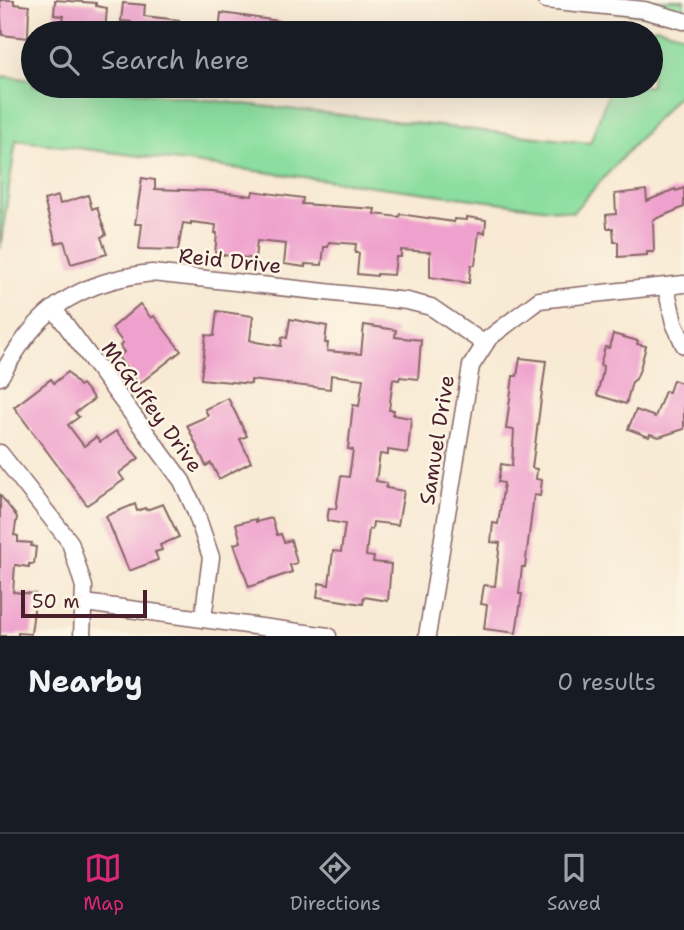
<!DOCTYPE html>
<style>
:root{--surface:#171b24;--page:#242831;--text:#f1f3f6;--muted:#9ea1a6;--line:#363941;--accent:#db2777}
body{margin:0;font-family:"Shantell Sans",sans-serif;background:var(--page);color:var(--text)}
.scale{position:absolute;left:21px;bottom:18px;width:126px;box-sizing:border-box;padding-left:7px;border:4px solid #4a1f2b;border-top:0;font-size:19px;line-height:24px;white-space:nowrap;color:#4a1f2b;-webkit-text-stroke:5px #fcf5e5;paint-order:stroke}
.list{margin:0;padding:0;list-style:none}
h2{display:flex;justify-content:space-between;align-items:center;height:91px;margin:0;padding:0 28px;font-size:30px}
h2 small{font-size:23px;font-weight:400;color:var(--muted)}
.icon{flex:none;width:38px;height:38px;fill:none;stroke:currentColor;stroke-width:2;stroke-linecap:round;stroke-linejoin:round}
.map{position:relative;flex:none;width:684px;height:636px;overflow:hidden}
.search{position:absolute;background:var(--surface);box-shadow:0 7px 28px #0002;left:21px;right:21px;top:21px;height:77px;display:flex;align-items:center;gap:18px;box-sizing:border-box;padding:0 24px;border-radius:38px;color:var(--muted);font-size:26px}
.sheet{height:196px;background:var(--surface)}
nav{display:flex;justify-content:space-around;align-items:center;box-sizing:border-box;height:98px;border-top:2px solid var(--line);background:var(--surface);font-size:19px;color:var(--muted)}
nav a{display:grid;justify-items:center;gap:4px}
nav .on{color:var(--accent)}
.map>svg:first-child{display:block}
.green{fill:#8bde9f;stroke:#6a7e65;stroke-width:2}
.building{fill:#efa1cd}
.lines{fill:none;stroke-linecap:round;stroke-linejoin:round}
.street-casing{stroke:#876666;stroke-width:19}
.street{stroke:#fff;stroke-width:16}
.labels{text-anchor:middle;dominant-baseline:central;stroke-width:5;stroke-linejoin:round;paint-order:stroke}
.street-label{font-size:21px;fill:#4a1f2b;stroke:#fcf5e5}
</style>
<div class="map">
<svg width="684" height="636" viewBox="0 0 684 636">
<rect width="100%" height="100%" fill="#fcf5e5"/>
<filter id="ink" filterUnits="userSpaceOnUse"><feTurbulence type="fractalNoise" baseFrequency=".0143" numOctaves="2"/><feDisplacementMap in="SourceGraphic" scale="14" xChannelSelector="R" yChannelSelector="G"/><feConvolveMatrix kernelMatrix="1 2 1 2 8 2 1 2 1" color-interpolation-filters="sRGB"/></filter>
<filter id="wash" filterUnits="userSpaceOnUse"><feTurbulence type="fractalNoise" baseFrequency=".00686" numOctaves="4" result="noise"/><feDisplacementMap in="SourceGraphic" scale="28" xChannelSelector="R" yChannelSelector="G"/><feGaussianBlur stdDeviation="1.57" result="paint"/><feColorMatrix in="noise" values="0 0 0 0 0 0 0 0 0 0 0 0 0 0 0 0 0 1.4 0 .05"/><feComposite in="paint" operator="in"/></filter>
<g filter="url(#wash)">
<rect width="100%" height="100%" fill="#f8ead4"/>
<!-- green -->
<g class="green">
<path d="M 546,0 L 684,0 L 684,21 Z"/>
<path d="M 656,27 L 684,35 L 684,89 L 573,212 L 16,140 L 0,249 L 0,76 L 33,80 L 33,86 L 84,86 L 590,143 L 611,86 L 651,86 L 651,33 L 630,33 Z"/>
</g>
<g id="blocks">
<!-- building -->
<g class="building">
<path d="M 0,0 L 14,0 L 14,4 L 29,6 L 28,38 L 2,35 Z"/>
<path d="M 55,0 L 96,3 L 96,6 L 107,8 L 105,32 L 62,27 L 64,16 L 54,15 Z"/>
<path d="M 123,3 L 145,5 L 144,16 L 179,20 L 177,33 L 130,33 L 131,22 L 121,21 Z"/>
<path d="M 221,13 L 280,21 L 279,33 L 219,33 Z"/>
<path d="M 142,178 L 155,180 L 155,189 L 212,191 L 252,196 L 253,191 L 303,198 L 302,204 L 375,209 L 374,214 L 399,217 L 400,214 L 454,222 L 454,219 L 467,220 L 467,217 L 486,220 L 485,233 L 479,232 L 475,265 L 471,265 L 469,283 L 430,277 L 430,252 L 401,250 L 401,257 L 396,257 L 394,275 L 377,274 L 377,276 L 357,274 L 359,253 L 355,253 L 356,244 L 329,242 L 328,247 L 324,247 L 322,265 L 305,264 L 305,267 L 284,264 L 286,244 L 257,241 L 255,259 L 215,254 L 217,233 L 215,233 L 216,225 L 191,222 L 191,224 L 183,223 L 178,250 L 139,249 L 142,224 L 135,224 Z"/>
<path d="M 684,188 L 684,207 L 653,220 L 654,252 L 647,252 L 647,255 L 618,257 L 618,242 L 614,242 L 613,228 L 607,228 L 606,215 L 616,214 L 615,194 L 646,190 L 647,201 L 675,189 L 676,191 Z"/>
<path d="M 88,195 L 92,209 L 97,207 L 106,235 L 101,237 L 107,254 L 71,264 L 64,241 L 56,243 L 44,200 L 58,196 L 60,204 Z"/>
<path d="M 140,304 L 151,318 L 154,316 L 181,351 L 139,384 L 118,357 L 124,352 L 120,346 L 123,343 L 112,328 Z"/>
<path d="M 217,311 L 253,316 L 250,340 L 256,342 L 281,346 L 282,337 L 287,338 L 290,319 L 327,326 L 325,343 L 328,343 L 327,351 L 361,354 L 364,325 L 396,330 L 395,337 L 421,340 L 418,379 L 400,377 L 399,380 L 393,379 L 389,410 L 394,410 L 393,415 L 411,418 L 408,453 L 388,450 L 388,455 L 380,454 L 376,481 L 387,483 L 386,488 L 404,491 L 398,525 L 373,522 L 372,529 L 369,529 L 366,556 L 374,557 L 373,562 L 391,564 L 388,601 L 364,597 L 363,604 L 317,597 L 319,583 L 329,585 L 333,551 L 341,552 L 345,524 L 327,521 L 329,508 L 336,509 L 341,476 L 349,477 L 353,450 L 348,449 L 353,405 L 359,406 L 363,379 L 331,375 L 330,389 L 251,380 L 251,384 L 201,379 L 206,335 L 214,336 Z"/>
<path d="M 613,334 L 638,341 L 637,344 L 646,346 L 640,369 L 636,379 L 632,382 L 626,404 L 597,395 L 602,375 L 603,366 L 600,365 L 605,347 L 609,348 Z"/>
<path d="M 520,358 L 546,361 L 532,468 L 537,469 L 536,479 L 542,480 L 540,496 L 534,495 L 525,567 L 522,567 L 519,594 L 522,594 L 516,633 L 484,629 L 487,605 L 481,604 L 484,585 L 495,586 L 500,543 L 491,542 L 493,523 L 498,524 L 504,483 L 498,482 L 501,464 L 512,466 L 514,430 L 506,429 L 513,376 L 517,376 Z"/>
<path d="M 68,372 L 79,386 L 82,384 L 94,399 L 75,413 L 79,417 L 68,425 L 84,446 L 96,437 L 100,442 L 116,431 L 139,458 L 119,473 L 124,480 L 87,505 L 14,407 L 51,379 L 54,383 Z"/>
<path d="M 673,380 L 684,384 L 684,429 L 659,437 L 650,434 L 649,437 L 628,429 L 636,410 L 655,417 L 665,391 L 669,392 Z"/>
<path d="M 228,398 L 247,436 L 240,439 L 251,462 L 219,479 L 211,463 L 206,466 L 187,425 L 208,416 L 205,409 Z"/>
<path d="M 0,495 L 17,517 L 14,535 L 18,536 L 18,542 L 32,543 L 31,546 L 36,547 L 34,564 L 29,564 L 29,567 L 15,565 L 13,592 L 36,594 L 31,634 L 18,633 L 18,636 L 0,636 Z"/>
<path d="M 135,504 L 137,511 L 145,508 L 146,510 L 163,504 L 179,537 L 160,545 L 162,550 L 155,552 L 158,560 L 129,571 L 106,516 Z"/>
<path d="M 272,518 L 277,535 L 281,534 L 284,542 L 291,540 L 297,563 L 290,565 L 292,572 L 249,587 L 234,544 L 241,542 L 236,524 L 256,519 L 256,522 Z"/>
</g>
</g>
</g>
<g filter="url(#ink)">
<use href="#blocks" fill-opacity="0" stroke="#876666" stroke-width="2"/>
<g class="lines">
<!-- street casing -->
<g class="street-casing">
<g id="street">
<path d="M 546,0 L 644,10 L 684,21"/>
<path d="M 666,287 L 674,323 L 684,345"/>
<path d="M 54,309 L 182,481 L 195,510 L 211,557 L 203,619"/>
<path d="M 0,377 C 10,361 19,345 31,331 C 61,293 106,278 152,273 L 407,301 L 431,307 L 485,344"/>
<path d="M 0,453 L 70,542 L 84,587 L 82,636"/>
<path d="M 85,603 L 328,636"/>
<path d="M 427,636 L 471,366 L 489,338 L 539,300 L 684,284"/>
</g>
</g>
<!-- street -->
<use href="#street" class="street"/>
</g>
</g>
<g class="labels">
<!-- street labels -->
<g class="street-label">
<text transform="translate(230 261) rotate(6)">Reid Drive</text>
<text transform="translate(152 407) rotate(54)">McGuffey Drive</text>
<text transform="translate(437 440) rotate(-81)">Samuel Drive</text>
</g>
</g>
</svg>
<div class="scale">50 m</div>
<div class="search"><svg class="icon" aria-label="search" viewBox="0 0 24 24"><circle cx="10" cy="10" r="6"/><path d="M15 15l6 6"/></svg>Search here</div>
</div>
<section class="sheet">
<h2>Nearby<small>0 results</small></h2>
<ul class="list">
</ul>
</section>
<nav>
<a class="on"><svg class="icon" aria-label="map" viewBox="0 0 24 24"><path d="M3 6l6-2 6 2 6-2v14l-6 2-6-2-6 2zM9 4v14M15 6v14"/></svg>Map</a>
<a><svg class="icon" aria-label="directions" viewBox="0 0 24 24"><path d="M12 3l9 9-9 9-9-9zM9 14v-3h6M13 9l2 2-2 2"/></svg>Directions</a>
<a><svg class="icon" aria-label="saved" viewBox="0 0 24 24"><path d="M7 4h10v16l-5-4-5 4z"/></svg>Saved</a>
</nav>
